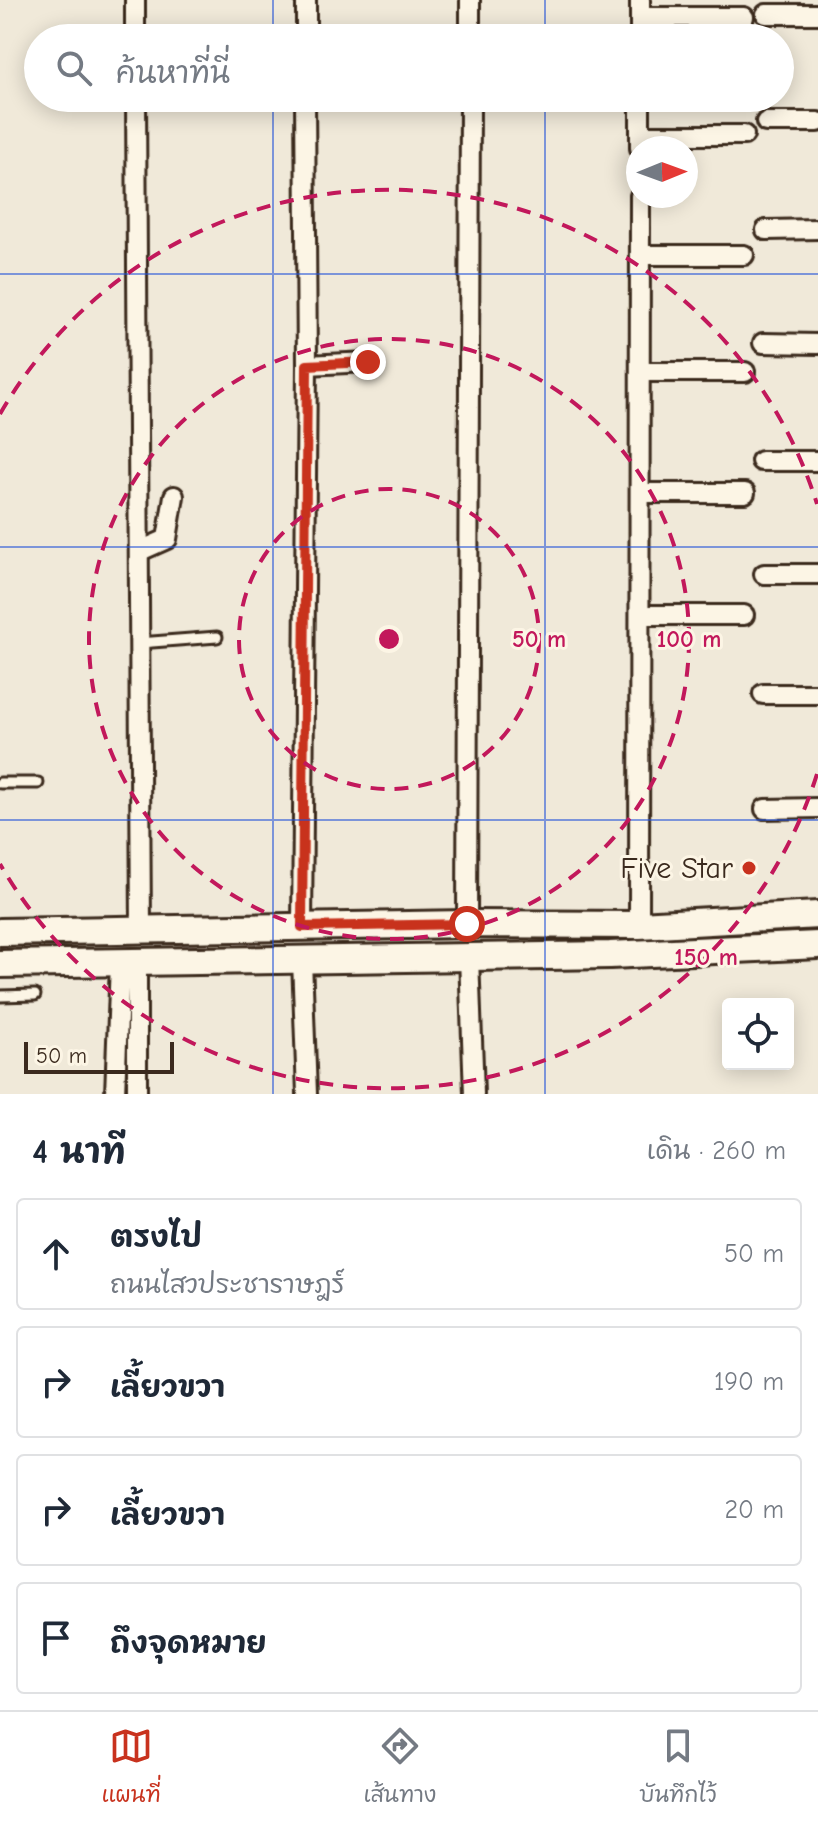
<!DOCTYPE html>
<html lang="th">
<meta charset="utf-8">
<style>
:root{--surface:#fff;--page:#f2f2f3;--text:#1f2937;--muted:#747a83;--line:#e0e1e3;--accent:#c8321e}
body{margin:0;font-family:"Comic Neue","Playpen Sans Thai",sans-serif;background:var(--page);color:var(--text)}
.controls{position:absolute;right:24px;bottom:24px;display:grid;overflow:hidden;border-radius:8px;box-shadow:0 4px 20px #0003}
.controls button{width:72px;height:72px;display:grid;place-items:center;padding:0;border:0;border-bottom:2px solid var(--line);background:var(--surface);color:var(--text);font:40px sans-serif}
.compass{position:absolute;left:626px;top:136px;width:72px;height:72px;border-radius:50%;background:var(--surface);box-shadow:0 4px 20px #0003;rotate:89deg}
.scale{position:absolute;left:24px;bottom:20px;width:150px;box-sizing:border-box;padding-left:8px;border:4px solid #3b2a1e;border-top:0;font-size:22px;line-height:28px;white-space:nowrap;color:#3b2a1e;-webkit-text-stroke:6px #fcf5e5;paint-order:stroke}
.stop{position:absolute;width:24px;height:24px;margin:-18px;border:6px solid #c8321e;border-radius:50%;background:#fff}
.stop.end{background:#c8321e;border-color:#fff;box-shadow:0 2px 8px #0008}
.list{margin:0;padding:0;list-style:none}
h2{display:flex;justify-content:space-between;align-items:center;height:104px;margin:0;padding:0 32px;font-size:34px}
h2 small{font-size:26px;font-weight:400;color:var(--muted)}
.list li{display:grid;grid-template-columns:52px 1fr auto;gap:24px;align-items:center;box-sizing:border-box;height:112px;margin:0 16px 16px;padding:0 16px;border:2px solid var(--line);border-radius:8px}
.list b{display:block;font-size:30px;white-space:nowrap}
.list p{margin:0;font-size:26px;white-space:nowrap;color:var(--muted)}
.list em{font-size:26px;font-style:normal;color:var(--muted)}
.icon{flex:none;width:44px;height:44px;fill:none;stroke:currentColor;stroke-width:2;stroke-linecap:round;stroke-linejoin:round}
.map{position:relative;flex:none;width:818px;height:1094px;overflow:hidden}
.search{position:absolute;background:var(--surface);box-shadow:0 4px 20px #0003;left:24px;right:24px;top:24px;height:88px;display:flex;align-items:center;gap:20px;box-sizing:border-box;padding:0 28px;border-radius:44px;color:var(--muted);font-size:30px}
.sheet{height:616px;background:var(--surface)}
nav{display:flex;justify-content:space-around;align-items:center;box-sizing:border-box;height:112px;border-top:2px solid var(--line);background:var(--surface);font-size:22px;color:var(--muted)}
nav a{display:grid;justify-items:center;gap:4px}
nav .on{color:var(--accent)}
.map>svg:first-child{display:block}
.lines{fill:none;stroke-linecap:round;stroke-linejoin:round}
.service-casing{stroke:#3b2a1e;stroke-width:15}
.minor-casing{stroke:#3b2a1e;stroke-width:24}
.secondary-casing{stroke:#3b2a1e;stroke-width:32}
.service{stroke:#fcf5e5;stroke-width:9}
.minor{stroke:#fcf5e5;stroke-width:18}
.secondary{stroke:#fcf5e5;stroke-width:26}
.route{stroke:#c8321e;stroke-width:10}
.grid{fill:none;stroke:#1d4ed8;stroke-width:2;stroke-opacity:0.55}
.ring{fill:none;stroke:#c2185b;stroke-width:4;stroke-dasharray:14 10}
.poi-dot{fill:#c8321e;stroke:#fcf5e5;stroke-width:3}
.labels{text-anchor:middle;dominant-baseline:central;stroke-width:6;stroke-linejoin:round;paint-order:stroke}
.poi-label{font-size:30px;fill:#3b2a1e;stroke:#fcf5e5;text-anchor:end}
.centre{fill:#c2185b;stroke:#fcf5e5;stroke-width:4}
.ring-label{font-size:24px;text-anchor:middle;font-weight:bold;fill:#c2185b;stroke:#fcf5e5;stroke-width:6;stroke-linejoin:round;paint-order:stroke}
</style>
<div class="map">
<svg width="818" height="1094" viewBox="0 0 818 1094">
<rect width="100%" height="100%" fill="#f0e9d9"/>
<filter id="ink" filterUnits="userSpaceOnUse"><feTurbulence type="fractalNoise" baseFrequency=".0125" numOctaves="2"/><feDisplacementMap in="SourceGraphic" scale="16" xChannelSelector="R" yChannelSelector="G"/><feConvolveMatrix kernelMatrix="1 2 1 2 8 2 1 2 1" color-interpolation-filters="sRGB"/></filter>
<g filter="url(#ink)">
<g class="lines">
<!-- service casing -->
<g class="service-casing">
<g id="service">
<path d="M 139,643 L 217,637"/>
<path d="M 0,783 L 38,783"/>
<path d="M 0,996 L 35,995"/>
</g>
</g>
<!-- minor casing -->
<g class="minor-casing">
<g id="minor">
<path d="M 135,0 L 135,38"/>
<path d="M 640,0 L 640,38"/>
<path d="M 766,14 L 818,14"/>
<path d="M 640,17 L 744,17"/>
<path d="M 306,38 L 306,0"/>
<path d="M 470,38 L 470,0"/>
<path d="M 136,98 L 141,931"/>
<path d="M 640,98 L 640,148"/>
<path d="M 766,122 L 818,122"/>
<path d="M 640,135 L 744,135"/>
<path d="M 766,230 L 818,229"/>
<path d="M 640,255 L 744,255"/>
<path d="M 763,343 L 818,344"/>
<path d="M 307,365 L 368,362"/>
<path d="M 640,372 L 745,372"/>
<path d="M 761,461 L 818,461"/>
<path d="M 641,493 L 745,493"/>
<path d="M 140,551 L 167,539 L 174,496"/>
<path d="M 764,574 L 818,574"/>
<path d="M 641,615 L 744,615"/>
<path d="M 763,694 L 818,694"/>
<path d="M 765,809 L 818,808"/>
<path d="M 467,924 L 470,98"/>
<path d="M 639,925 L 640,196"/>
<path d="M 302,927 L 307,365 L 305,98"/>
<path d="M 469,957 L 474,1094"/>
<path d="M 302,960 L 307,1094"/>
<path d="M 115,1094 L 120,963"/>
<path d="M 137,1094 L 137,962"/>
</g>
</g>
<!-- secondary casing -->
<g class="secondary-casing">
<g id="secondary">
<path d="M 0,932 L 467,924 L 639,925 L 818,915"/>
<path d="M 0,964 L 610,955 L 818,945"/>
</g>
</g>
<!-- service -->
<use href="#service" class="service"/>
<!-- minor -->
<use href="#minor" class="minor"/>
<!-- secondary -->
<use href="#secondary" class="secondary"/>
</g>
</g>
<g class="lines" filter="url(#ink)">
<!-- route -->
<path class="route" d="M 368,362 L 307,365 L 302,927 L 467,924"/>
</g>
<!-- grid -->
<path class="grid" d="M 273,0 L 273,38M 545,0 L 545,38M 273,98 L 273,1094M 545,98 L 545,1094M 0,274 L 818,274M 0,547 L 818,547M 0,820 L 818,820"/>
<!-- distance rings -->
<g class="ring">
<circle cx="389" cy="639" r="150"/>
<circle cx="389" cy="639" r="300"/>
<path d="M817 774A449 449 0 0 1 0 864M0 414A449 449 0 0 1 817 504"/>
</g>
<!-- markers -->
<circle class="poi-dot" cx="749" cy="868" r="8"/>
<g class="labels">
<!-- poi labels -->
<g class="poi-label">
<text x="733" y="868">Five Star</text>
</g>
</g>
<circle cx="389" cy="639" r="12" class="centre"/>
<g class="ring-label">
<text x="539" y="647">50 m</text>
<text x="689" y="647">100 m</text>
<text x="706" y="965">150 m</text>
</g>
</svg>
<div class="controls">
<button><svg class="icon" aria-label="locate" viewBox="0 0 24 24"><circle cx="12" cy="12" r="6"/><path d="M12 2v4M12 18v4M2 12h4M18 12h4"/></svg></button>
</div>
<svg class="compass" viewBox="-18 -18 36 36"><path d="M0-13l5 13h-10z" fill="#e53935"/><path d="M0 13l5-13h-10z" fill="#747a83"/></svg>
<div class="scale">50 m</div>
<div class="stop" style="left:467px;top:924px"></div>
<div class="stop end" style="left:368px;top:362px"></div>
<div class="search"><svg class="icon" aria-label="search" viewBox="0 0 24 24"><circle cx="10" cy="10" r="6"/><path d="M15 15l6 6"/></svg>ค้นหาที่นี่</div>
</div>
<section class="sheet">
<h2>4 นาที<small>เดิน · 260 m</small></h2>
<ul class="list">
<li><svg class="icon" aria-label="ahead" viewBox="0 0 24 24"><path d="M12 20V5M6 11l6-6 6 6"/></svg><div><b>ตรงไป</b><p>ถนนไสวประชาราษฎร์</p></div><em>50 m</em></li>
<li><svg class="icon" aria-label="right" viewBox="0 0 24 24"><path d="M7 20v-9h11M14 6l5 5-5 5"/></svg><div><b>เลี้ยวขวา</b></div><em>190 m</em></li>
<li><svg class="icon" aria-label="right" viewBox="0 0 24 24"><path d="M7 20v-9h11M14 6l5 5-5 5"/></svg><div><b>เลี้ยวขวา</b></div><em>20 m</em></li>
<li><svg class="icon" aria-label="arrive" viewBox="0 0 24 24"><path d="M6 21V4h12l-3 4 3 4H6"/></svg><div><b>ถึงจุดหมาย</b></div></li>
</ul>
</section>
<nav>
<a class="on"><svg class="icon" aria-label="map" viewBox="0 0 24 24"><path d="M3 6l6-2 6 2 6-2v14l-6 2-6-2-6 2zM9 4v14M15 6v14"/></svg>แผนที่</a>
<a><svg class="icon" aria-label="directions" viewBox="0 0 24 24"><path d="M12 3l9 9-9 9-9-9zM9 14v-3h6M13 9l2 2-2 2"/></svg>เส้นทาง</a>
<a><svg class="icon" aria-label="saved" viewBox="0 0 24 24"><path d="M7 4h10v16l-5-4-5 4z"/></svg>บันทึกไว้</a>
</nav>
